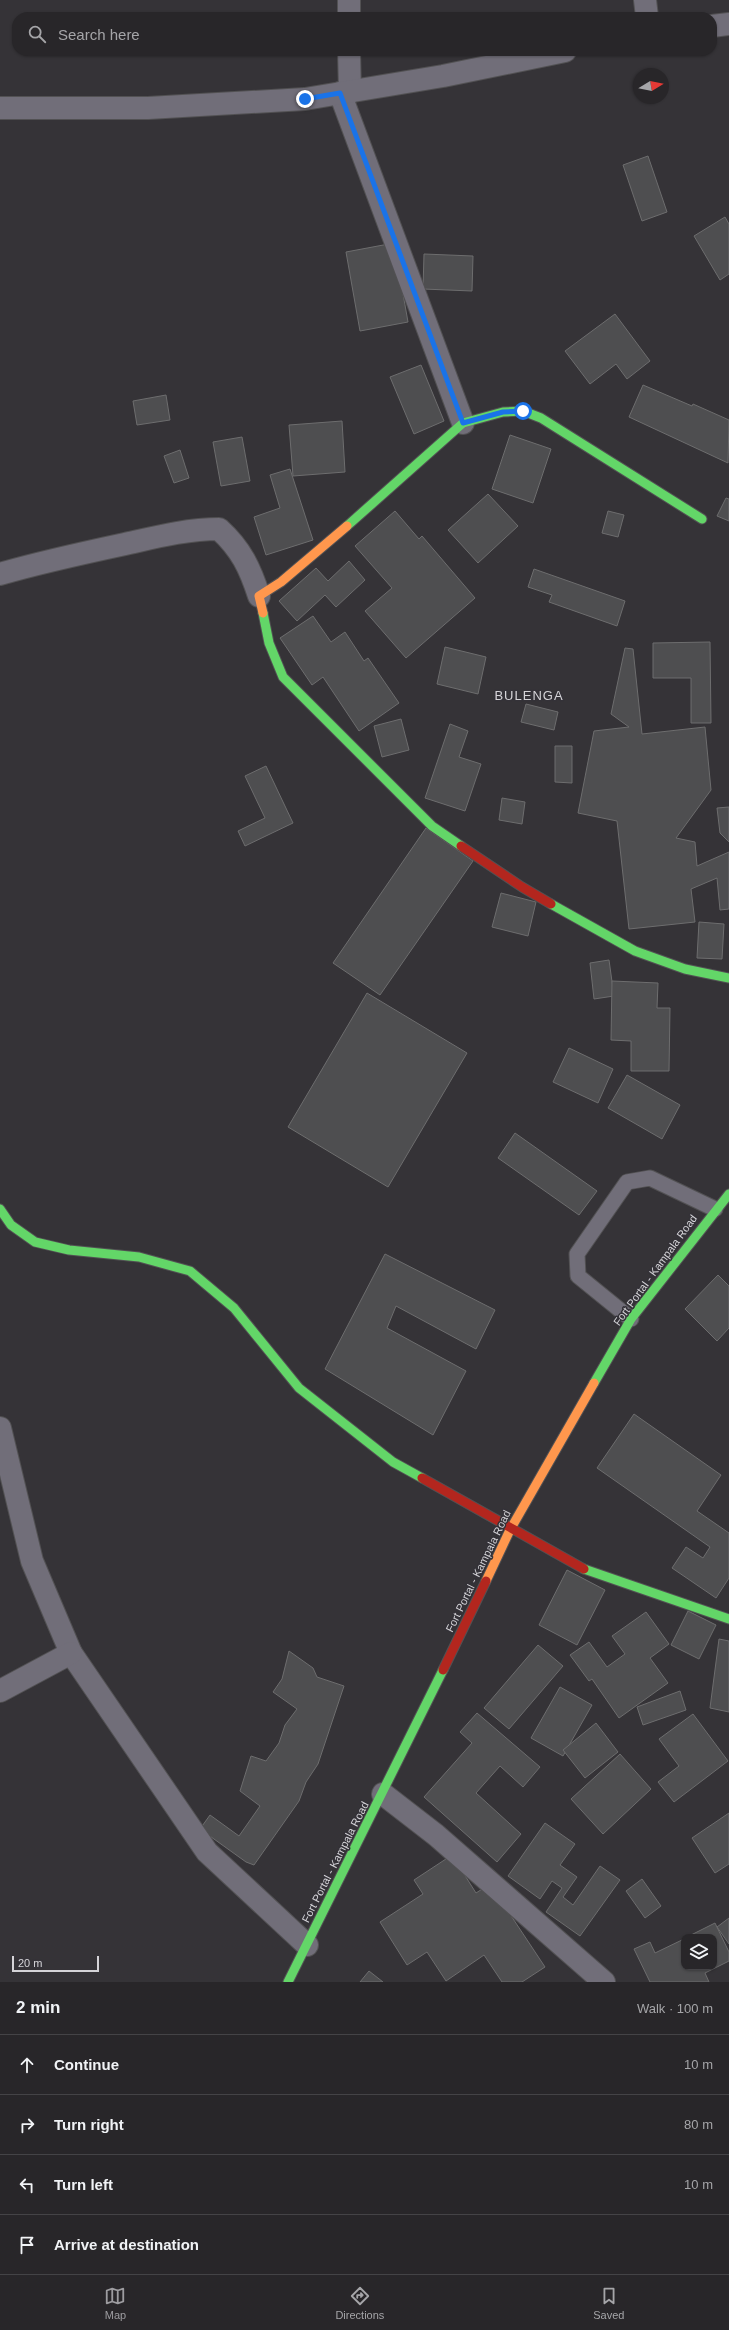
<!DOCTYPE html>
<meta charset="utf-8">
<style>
:root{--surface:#282629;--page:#302e31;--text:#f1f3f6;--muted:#a5a5a8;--line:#444346;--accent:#9d9ca0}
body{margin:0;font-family:Arial,sans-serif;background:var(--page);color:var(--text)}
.controls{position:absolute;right:12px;bottom:12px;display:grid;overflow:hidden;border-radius:8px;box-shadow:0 1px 3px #0004}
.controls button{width:36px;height:36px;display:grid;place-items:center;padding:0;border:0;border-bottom:1px solid var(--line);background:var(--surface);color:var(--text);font:20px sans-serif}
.compass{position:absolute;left:633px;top:68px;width:36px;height:36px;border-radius:50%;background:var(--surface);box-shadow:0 1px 3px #0004;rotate:80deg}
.scale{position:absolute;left:12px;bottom:10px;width:87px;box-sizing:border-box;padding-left:4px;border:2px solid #d5d4d8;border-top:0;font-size:11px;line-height:14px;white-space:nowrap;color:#d5d4d8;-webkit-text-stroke:3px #343238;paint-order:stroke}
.stop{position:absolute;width:12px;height:12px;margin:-9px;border:3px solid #1a73e8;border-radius:50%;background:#fff}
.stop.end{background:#1a73e8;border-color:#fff;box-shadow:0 1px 4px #0008}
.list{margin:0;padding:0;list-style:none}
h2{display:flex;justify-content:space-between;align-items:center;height:52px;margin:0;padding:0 16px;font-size:17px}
h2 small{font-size:13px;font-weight:400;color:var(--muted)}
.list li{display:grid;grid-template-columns:26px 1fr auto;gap:12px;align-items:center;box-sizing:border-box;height:60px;padding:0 16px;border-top:1px solid var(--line)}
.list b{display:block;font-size:15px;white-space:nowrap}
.list em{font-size:13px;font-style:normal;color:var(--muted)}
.icon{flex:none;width:22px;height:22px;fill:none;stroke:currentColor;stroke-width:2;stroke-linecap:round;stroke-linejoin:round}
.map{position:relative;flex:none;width:729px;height:1982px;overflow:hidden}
.search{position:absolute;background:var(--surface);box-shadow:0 1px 3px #0004;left:12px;right:12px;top:12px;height:44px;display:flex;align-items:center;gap:10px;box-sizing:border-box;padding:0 14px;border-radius:16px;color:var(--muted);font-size:15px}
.sheet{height:292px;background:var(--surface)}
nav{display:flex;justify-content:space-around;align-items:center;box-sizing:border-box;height:56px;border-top:1px solid var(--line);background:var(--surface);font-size:11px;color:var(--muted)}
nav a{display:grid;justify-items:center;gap:2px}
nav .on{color:var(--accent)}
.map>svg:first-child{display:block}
.building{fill:#4e4e50;stroke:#6d6d6e}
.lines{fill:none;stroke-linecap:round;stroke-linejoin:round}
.lane-casing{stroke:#525153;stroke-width:17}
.street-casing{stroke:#525153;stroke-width:24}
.fast-casing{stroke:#525153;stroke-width:11}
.slow-casing{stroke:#525153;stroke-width:11}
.jam-casing{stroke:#525153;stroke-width:11}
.lane{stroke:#716e79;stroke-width:15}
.street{stroke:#716e79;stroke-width:22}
.fast{stroke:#63d668;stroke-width:9}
.slow{stroke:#ff974d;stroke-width:9}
.jam{stroke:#b3261e;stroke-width:9}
.route{stroke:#1a73e8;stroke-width:5}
.labels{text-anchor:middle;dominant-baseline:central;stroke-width:3;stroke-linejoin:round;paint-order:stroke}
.street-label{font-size:11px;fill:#d5d4d8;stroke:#343238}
.quarter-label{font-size:13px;letter-spacing:1px;fill:#d5d4d8;stroke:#343238}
</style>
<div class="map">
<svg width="729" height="1982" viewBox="0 0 729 1982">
<rect width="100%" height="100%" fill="#353337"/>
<!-- building -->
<g class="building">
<path d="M 648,156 L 667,212 L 642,221 L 623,165 Z"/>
<path d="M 725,217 L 729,224 L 729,274 L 720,280 L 694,236 Z"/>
<path d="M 394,243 L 408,322 L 360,331 L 346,252 Z"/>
<path d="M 424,254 L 473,256 L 472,291 L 423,289 Z"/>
<path d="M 615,314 L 650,361 L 627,379 L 616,364 L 590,384 L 565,351 Z"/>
<path d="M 421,365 L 444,421 L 414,434 L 390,377 Z"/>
<path d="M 643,385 L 692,406 L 693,404 L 729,420 L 728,463 L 629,417 Z"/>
<path d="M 166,395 L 170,420 L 137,425 L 133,401 Z"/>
<path d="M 342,421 L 345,472 L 293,476 L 289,425 Z"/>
<path d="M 510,435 L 551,449 L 533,503 L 492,489 Z"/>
<path d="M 242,437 L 250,481 L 221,486 L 213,442 Z"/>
<path d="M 180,450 L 189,478 L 174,483 L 164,456 Z"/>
<path d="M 290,469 L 313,540 L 266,555 L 254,517 L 280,508 L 270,475 Z"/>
<path d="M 488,494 L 518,526 L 478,563 L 448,530 Z"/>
<path d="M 726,498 L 729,499 L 729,521 L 717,516 Z"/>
<path d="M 395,511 L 419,539 L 422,536 L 475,598 L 406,658 L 365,611 L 392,588 L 355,546 Z"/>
<path d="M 608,511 L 624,515 L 618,537 L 602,533 Z"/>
<path d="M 349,561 L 365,580 L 336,607 L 325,595 L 297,621 L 279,601 L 316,568 L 328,581 Z"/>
<path d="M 534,569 L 625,601 L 617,626 L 549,602 L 552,595 L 528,587 Z"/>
<path d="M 313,616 L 331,642 L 345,632 L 364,661 L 368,658 L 399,703 L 359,731 L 323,677 L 312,685 L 280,638 Z"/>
<path d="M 710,642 L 711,723 L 691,723 L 691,678 L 653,678 L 653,643 Z"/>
<path d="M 445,647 L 486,657 L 478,694 L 437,684 Z"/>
<path d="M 625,648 L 633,649 L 642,734 L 705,727 L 711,790 L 676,838 L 695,842 L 697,866 L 729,852 L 729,909 L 720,910 L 717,878 L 691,889 L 695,922 L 629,929 L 617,821 L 578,813 L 594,731 L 629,727 L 611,714 Z"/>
<path d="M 526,704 L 558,712 L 554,730 L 521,722 Z"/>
<path d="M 401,719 L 409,750 L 382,757 L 374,726 Z"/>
<path d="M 450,724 L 468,731 L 459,757 L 481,764 L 465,811 L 425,798 Z"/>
<path d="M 555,746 L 572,746 L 572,783 L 555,782 Z"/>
<path d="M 266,766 L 293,823 L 245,846 L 238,831 L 265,818 L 245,776 Z"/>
<path d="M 502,798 L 525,802 L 522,824 L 499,820 Z"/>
<path d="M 729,807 L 729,842 L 720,833 L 717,808 Z"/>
<path d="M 426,828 L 473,861 L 380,995 L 333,963 Z"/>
<path d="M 501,893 L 536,902 L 528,936 L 492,927 Z"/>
<path d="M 699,922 L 724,924 L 722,959 L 697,958 Z"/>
<path d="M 609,960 L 614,996 L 594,999 L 590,963 Z"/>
<path d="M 612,981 L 658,983 L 657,1008 L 670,1008 L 669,1071 L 631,1071 L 631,1041 L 611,1040 Z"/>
<path d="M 367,993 L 467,1053 L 388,1187 L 288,1127 Z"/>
<path d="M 569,1048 L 613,1069 L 598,1103 L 553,1082 Z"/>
<path d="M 627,1075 L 680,1105 L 662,1139 L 608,1108 Z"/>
<path d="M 515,1133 L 597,1191 L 579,1215 L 498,1158 Z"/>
<path d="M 385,1254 L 495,1310 L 476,1349 L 396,1306 L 387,1328 L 466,1371 L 433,1435 L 325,1369 Z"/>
<path d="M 718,1275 L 729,1286 L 729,1328 L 717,1341 L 685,1309 Z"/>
<path d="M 634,1414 L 721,1475 L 697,1511 L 729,1533 L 729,1578 L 716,1598 L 672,1568 L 686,1547 L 703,1558 L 710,1547 L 597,1468 Z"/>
<path d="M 567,1570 L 605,1590 L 577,1645 L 539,1625 Z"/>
<path d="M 688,1611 L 716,1625 L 699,1659 L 671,1645 Z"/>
<path d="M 646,1612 L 669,1644 L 650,1658 L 668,1683 L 619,1718 L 592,1679 L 589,1681 L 570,1655 L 589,1642 L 607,1667 L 625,1654 L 612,1636 Z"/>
<path d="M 719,1639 L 729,1641 L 729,1712 L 710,1708 Z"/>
<path d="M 538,1645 L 563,1666 L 509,1729 L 484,1708 Z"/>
<path d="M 289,1651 L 313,1668 L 317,1677 L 344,1686 L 318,1764 L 306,1782 L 299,1801 L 254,1865 L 246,1862 L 200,1829 L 210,1815 L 239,1836 L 260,1806 L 240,1791 L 251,1756 L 266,1761 L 279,1743 L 285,1725 L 297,1709 L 273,1692 L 282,1679 Z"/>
<path d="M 560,1687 L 592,1705 L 563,1756 L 531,1738 Z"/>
<path d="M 680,1691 L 686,1710 L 643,1725 L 637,1707 Z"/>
<path d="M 477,1713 L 540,1767 L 523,1787 L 500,1766 L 476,1793 L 521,1834 L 497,1862 L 424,1797 L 472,1743 L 460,1732 Z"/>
<path d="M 693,1714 L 728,1761 L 674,1802 L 658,1782 L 679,1766 L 659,1739 Z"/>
<path d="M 596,1723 L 618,1752 L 585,1778 L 563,1750 Z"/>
<path d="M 620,1754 L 651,1789 L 603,1834 L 571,1799 Z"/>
<path d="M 729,1813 L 729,1864 L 715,1873 L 692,1838 Z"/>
<path d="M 545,1823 L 575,1844 L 560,1865 L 577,1877 L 563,1897 L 573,1905 L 600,1866 L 620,1880 L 580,1936 L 546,1912 L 562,1888 L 552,1881 L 540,1899 L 508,1876 Z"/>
<path d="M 452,1855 L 476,1893 L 490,1884 L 545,1967 L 522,1982 L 502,1982 L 484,1955 L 446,1981 L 427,1952 L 407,1965 L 380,1922 L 423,1894 L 414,1880 Z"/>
<path d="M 642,1879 L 661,1906 L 645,1918 L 626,1891 Z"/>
<path d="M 729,1918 L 729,1944 L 717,1927 Z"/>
<path d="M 715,1923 L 729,1952 L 729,1961 L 705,1973 L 709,1982 L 650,1982 L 634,1949 L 650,1942 L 655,1953 L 684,1939 L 684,1967 L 714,1967 L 714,1937 L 687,1937 Z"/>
<path d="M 369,1971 L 383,1982 L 360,1982 Z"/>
</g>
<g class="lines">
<!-- lane casing -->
<g class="lane-casing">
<path id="lane" d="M 631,1319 L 578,1276 L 577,1254 L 627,1182 L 650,1178 L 715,1209"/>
</g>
<!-- street casing -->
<g class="street-casing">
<g id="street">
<path d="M 349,0 L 349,17"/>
<path d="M 645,0 L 647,17"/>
<path d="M 712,26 L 729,24"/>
<path d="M 349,51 L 350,92"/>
<path d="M 340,93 L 463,423"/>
<path d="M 0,108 L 148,108 L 305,99 L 443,76 L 565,51"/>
<path d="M 0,574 C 41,562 83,553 125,544 C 156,537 187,529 219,529 C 241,549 250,568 259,596"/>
<path d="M 0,1428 L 32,1561 L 71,1653 L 207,1852 L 307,1945"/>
<path d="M 0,1691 L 71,1653"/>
<path d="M 383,1794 L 436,1835 L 604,1982"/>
</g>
</g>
<!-- fast casing -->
<g class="fast-casing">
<g id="fast">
<path d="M 347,526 L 463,423 L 503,412 L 523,411 L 541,418 L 702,519"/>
<path d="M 263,613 L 269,643 L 283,677 L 432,826 L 461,846"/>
<path d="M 551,904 L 635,951 L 685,969 L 729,978"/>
<path d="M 0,1209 L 11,1225 L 35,1242 L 69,1250 L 139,1257 L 190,1271 L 234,1308 L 299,1388 L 393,1462 L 422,1478"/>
<path d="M 594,1383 L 631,1319 L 729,1194"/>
<path d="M 584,1569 L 729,1619"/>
<path d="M 288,1982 L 443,1670"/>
</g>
</g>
<!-- slow casing -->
<g class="slow-casing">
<g id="slow">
<path d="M 263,613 L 259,596 L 281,582 L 347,526"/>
<path d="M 486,1581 L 510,1530 L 594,1383"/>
</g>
</g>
<!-- jam casing -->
<g class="jam-casing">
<g id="jam">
<path d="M 461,846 L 522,887 L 551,904"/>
<path d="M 422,1478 L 584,1569"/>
<path d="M 443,1670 L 486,1581"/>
</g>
</g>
<!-- lane -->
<use href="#lane" class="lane"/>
<!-- street -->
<use href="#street" class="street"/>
<!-- fast -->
<use href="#fast" class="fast"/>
<!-- slow -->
<use href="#slow" class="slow"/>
<!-- jam -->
<use href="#jam" class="jam"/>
</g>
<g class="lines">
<!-- route -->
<path class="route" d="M 305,99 L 340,93 L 463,423 L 503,412 L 523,411"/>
</g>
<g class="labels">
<!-- street labels -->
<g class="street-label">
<text transform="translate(655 1270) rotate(-54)">Fort Portal - Kampala Road</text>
<text transform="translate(478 1571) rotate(-64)">Fort Portal - Kampala Road</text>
<text transform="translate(335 1862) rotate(-63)">Fort Portal - Kampala Road</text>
</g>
<!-- quarter labels -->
<g class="quarter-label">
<text x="529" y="695">BULENGA</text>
</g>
</g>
</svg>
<div class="controls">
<button><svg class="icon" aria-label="layers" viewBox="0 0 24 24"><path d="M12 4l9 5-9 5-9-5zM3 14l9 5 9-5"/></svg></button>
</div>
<svg class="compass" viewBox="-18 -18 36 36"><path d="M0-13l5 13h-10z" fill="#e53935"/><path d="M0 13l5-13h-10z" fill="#a5a5a8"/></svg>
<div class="scale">20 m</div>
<div class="stop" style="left:523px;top:411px"></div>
<div class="stop end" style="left:305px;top:99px"></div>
<div class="search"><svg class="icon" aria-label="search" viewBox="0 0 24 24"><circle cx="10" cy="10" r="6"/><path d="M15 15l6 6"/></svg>Search here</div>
</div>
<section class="sheet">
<h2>2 min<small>Walk · 100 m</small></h2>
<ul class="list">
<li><svg class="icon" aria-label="ahead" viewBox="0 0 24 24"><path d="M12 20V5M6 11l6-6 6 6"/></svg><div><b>Continue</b></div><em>10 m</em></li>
<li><svg class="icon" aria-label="right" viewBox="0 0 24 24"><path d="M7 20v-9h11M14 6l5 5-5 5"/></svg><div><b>Turn right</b></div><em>80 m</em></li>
<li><svg class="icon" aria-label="left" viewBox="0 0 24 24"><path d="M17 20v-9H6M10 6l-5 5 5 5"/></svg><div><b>Turn left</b></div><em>10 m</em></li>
<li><svg class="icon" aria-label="arrive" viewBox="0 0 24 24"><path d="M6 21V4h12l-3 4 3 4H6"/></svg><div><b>Arrive at destination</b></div></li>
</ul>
</section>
<nav>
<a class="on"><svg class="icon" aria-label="map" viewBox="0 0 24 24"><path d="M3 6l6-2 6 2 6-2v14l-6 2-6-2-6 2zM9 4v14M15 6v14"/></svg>Map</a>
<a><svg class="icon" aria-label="directions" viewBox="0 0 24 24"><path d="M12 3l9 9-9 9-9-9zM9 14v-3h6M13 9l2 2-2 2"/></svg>Directions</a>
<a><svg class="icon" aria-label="saved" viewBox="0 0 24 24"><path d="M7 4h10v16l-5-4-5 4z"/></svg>Saved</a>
</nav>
